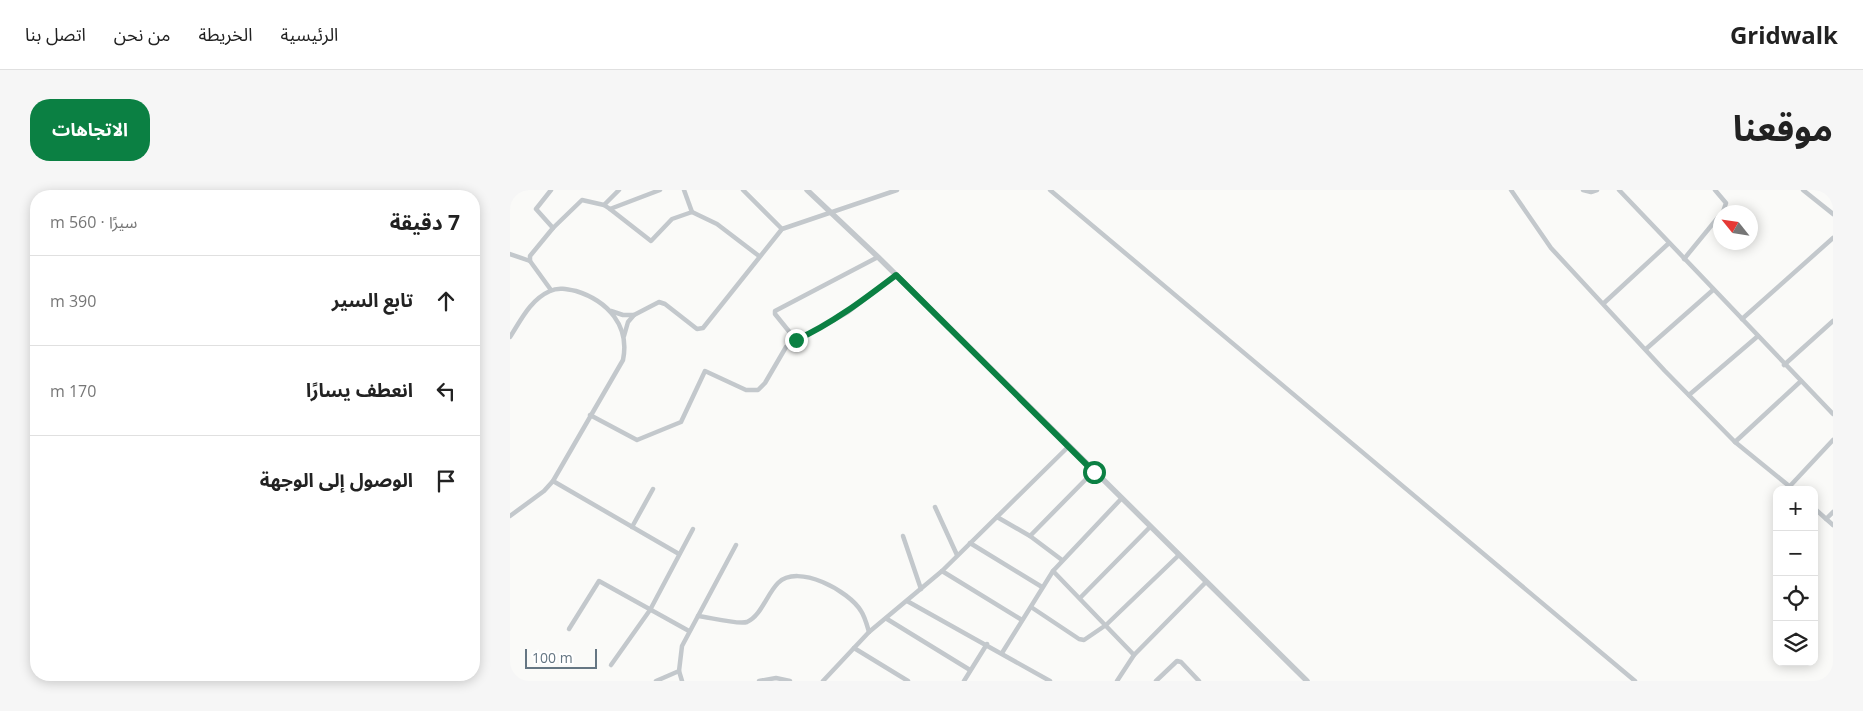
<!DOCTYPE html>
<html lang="ar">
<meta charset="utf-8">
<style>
:root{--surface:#fff;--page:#f6f6f6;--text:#222;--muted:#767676;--line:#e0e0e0;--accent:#0b8043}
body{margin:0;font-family:"Open Sans","Noto Sans Arabic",sans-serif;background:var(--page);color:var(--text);direction:rtl}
.controls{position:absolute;right:15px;bottom:15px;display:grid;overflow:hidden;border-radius:10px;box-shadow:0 2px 12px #0003}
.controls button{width:45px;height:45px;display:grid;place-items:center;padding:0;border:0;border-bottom:1px solid var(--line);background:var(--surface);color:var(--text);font:25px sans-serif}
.compass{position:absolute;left:1203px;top:15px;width:45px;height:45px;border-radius:50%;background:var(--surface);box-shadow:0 2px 12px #0003;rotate:300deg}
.scale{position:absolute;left:15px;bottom:12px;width:72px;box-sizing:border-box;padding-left:5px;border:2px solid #657683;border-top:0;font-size:14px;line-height:18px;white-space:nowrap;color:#657683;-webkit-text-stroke:4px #fff;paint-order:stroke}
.stop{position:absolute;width:15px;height:15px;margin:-11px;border:4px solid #0b8043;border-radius:50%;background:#fff}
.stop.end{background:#0b8043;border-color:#fff;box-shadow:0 1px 5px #0008}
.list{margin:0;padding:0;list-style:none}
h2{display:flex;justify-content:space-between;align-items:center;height:65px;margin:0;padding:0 20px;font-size:21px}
h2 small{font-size:16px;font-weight:400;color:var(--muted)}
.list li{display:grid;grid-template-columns:32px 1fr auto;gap:15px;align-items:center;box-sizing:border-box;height:90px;padding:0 20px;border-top:1px solid var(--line)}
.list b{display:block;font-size:19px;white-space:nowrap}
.list em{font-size:16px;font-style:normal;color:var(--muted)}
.icon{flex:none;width:28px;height:28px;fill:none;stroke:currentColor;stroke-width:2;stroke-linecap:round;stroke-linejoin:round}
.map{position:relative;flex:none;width:1323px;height:491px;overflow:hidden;direction:ltr;border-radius:20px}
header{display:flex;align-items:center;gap:30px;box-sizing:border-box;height:70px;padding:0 25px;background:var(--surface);border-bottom:1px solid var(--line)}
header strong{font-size:24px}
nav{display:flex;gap:28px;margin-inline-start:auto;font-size:18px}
.intro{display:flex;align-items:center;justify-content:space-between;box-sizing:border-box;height:120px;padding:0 30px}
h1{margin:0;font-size:35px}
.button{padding:12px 22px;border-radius:20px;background:var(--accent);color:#fff;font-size:18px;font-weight:700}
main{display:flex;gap:30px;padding:0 30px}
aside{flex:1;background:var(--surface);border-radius:20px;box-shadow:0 2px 12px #0003}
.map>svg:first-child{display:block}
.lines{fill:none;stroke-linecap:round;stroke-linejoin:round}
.minor{stroke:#c3c8cc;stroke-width:4.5}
.tertiary{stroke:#c3c8cc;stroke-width:5.5}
.route{stroke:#0b8043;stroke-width:6}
</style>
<header>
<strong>Gridwalk</strong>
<nav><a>الرئيسية</a><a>الخريطة</a><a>من نحن</a><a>اتصل بنا</a></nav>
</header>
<div class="intro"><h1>موقعنا</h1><a class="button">الاتجاهات</a></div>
<main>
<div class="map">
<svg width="1323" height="491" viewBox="0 0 1323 491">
<rect width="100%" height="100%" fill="#fafaf8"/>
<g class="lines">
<!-- minor -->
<g class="minor">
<path d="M 41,0 L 26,19 L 43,38"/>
<path d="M 109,0 L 94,15 L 100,19 L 150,0"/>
<path d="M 174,0 L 182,22"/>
<path d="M 233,0 L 272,39"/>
<path d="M 540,0 L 1125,491"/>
<path d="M 1001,0 L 1041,58 L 1155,181 L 1225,252 L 1284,300"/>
<path d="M 1073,0 L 1081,2 L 1087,0"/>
<path d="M 1109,0 L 1323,224"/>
<path d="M 1205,0 L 1216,13 L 1213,22"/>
<path d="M 1293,0 L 1323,24"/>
<path d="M 100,19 L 141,51 L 162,29 L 182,22 L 207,34 L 249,66"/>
<path d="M 0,64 L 20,71"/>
<path d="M 1174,69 L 1210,25"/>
<path d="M 41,100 L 20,71 L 20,66 L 43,38 L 72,10 L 94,15"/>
<path d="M 1094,113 L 1159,53"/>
<path d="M 101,121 L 113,125 L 124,125"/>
<path d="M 1232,129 L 1323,48"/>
<path d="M 114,146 L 118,132 L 124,125 L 149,112 L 155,114 L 187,139 L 193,138 L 272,39 L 387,0"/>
<path d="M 0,147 C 11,130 20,110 40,101 C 48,97 57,99 66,101 C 98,111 120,136 113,170 L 43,291 L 34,301 L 0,326"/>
<path d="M 286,150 L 265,124 L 265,121 L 368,67"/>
<path d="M 1136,159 L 1203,100"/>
<path d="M 1274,175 L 1323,131"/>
<path d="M 1179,205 L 1248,146"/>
<path d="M 80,225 L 127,250 L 171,232 L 195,181 L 236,200 L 248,200 L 255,193 L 276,157 L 338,122 L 386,85"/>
<path d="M 1225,252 L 1291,191"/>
<path d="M 43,291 L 169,364"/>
<path d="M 1280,296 L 1323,250"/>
<path d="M 425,317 L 447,365"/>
<path d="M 1304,318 L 1323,335"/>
<path d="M 487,327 L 520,346 L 552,370"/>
<path d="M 1316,329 L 1323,322"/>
<path d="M 122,337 L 143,299"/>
<path d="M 393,346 L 411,399"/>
<path d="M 520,346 L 584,281"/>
<path d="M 460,353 L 532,397"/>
<path d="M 432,381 L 512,430"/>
<path d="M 543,381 L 624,465"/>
<path d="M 570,408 L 640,337"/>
<path d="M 397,411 L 540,491"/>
<path d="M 521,417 L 569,449 L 574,450 L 596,435 L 669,365"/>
<path d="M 188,426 C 198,427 228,435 237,432 C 251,426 257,404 268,393 C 288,373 339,401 351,421 C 355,427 357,435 359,442"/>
<path d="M 377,429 L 460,480"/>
<path d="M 59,439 L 89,391 L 179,441"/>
<path d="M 344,458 L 398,491"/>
<path d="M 492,463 L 543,381 L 611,309"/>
<path d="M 101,475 L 140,420 L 183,339"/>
<path d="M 169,481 L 172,491"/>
<path d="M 146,491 L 169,481 L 172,456 L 226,355"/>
<path d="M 249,491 L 266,488 L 280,491"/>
<path d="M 313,491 L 359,442 L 432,381 L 558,257"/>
<path d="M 454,491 L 477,454"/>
<path d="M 607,491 L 624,465 L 696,392"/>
<path d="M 646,491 L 667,471 L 671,472 L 689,491"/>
</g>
<!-- tertiary -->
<path class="tertiary" d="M 297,0 L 368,67 L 797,491"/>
</g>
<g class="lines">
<!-- route -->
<path class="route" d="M 286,150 C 323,133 353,110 386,85 L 584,282"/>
</g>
</svg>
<div class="controls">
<button>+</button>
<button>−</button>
<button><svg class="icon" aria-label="locate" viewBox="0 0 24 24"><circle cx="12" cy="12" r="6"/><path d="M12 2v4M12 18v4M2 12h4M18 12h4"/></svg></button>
<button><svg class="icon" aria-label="layers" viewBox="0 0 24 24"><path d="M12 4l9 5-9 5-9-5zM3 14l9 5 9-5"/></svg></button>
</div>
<svg class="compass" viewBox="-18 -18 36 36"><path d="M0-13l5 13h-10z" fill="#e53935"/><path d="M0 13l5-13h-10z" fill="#767676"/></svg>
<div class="scale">100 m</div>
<div class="stop" style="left:584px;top:282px"></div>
<div class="stop end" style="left:286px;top:150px"></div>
</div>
<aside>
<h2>7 دقيقة<small>سيرًا · 560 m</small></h2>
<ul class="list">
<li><svg class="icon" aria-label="ahead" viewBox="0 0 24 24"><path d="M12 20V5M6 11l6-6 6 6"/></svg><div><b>تابع السير</b></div><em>390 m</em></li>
<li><svg class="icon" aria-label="left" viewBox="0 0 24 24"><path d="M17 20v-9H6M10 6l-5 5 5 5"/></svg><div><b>انعطف يسارًا</b></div><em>170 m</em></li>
<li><svg class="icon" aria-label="arrive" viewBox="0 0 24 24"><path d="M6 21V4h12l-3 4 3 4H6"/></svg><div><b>الوصول إلى الوجهة</b></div></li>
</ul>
</aside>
</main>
